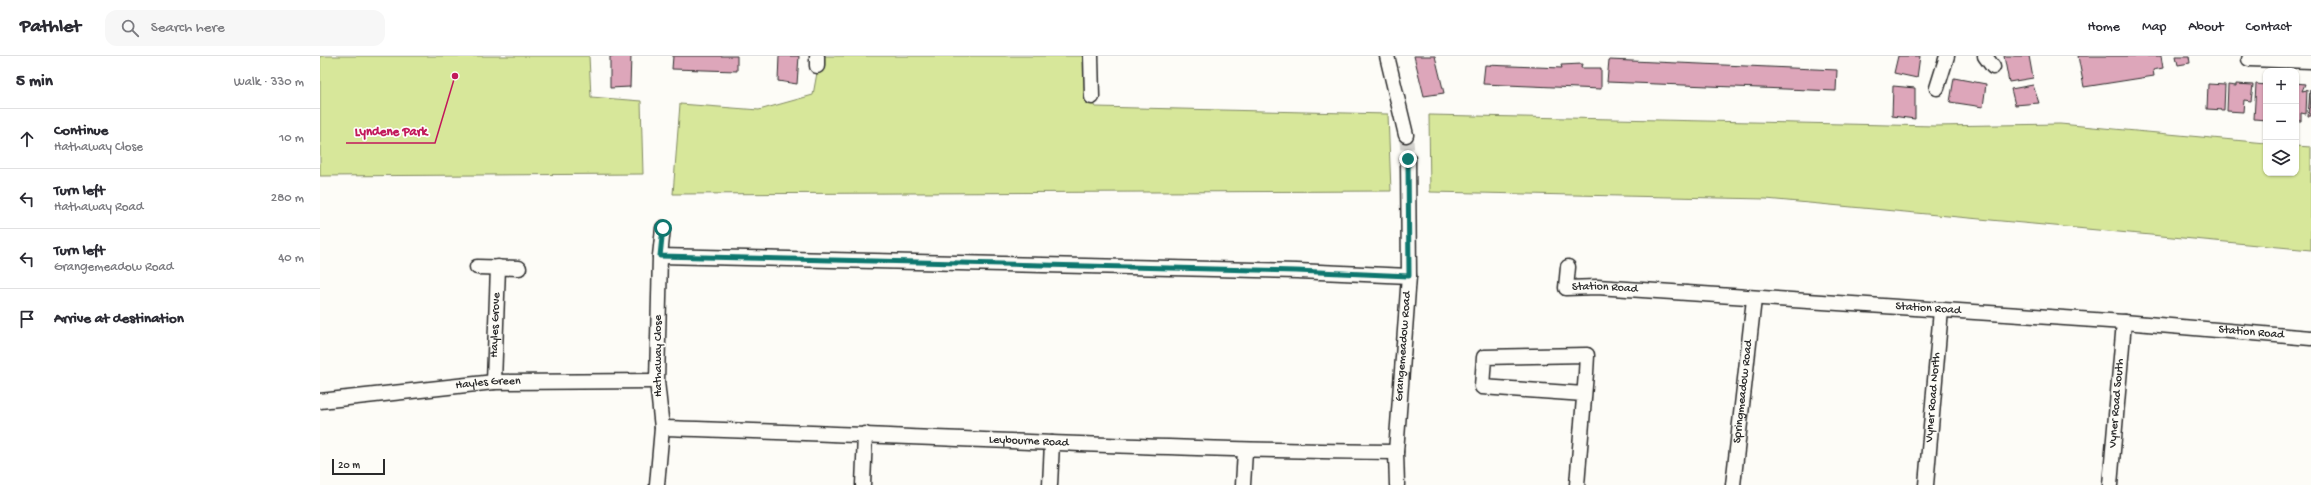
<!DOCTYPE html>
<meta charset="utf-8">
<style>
:root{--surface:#fff;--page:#f7f7f7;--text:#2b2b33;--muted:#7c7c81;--line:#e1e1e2}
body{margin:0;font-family:"Gochi Hand",sans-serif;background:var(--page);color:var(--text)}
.controls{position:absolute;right:12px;top:12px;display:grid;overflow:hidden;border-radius:8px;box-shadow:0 1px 3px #0004}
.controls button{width:36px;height:36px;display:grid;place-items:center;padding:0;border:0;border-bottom:1px solid var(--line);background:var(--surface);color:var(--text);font:20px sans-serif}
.scale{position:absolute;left:12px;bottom:10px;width:53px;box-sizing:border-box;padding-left:4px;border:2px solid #2b2b2b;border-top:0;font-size:11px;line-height:14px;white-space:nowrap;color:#2b2b2b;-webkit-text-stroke:3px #fdfcf7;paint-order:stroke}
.stop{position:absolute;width:12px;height:12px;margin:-9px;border:3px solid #0f766e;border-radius:50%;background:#fff}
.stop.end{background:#0f766e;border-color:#fff;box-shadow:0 1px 4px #0008}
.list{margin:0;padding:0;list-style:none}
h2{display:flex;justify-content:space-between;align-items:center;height:52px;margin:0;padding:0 16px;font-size:17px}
h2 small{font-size:13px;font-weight:400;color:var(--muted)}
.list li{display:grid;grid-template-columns:26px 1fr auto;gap:12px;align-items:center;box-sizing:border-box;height:60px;padding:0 16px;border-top:1px solid var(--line)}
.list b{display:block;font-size:15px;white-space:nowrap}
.list p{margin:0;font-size:13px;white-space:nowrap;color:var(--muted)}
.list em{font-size:13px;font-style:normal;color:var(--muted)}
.icon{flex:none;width:22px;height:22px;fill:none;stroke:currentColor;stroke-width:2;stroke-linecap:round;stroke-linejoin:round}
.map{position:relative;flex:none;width:1991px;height:429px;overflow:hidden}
header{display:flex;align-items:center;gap:24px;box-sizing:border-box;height:56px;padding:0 20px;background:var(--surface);border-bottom:1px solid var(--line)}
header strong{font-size:19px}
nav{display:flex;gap:22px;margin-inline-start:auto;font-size:14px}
.search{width:280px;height:36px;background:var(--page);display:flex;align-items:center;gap:10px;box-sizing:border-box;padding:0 14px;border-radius:12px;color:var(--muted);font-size:15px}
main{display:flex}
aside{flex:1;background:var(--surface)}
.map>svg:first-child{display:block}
.green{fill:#d7e79a;stroke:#818962}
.building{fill:#dda6ba;stroke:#2b2b2b}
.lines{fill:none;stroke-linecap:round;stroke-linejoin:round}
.street-tunnel{stroke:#d3d2ce;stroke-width:14;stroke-dasharray:14 7;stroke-linecap:butt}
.street-casing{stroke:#2b2b2b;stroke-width:17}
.street{stroke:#fdfcf7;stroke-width:14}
.route{stroke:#0f766e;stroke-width:5}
.labels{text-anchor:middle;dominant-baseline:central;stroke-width:3.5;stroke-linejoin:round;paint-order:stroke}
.street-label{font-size:12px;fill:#2b2b2b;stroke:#fdfcf7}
.leader{fill:none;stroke:#c2185b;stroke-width:1.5}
.callout-dot{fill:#c2185b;stroke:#fdfcf7;stroke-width:1.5}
.callout-label{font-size:13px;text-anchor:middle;font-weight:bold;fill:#c2185b;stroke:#fdfcf7;stroke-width:3.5;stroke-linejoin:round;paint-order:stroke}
</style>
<header>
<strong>Pathlet</strong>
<div class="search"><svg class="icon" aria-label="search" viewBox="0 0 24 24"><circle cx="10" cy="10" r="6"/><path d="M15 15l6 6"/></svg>Search here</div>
<nav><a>Home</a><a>Map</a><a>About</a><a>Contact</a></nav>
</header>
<main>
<aside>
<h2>5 min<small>Walk · 330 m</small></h2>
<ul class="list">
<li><svg class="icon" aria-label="ahead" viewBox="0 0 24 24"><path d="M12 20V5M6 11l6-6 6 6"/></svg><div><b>Continue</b><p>Hathaway Close</p></div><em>10 m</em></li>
<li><svg class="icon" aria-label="left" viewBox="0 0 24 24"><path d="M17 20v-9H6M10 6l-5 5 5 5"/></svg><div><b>Turn left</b><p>Hathaway Road</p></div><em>280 m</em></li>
<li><svg class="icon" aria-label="left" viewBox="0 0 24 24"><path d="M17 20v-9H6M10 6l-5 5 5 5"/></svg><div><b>Turn left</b><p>Grangemeadow Road</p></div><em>40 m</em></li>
<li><svg class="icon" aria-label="arrive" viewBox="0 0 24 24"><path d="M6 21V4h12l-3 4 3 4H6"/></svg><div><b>Arrive at destination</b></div></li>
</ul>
</aside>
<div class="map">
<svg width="1991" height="429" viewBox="0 0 1991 429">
<rect width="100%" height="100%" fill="#fdfcf7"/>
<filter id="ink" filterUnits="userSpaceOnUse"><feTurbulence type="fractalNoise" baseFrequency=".025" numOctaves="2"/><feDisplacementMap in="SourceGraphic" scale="8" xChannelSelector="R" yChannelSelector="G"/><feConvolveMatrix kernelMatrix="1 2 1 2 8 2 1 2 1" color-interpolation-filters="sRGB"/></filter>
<g filter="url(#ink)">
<!-- green -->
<g class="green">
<path d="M 0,0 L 269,0 L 271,41 L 321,45 L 323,118 L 0,120 Z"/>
<path d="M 500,0 L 762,0 L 763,2 L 768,2 L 767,44 L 776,51 L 1068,58 L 1071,135 L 353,138 L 360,48 L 439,54 L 493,39 Z"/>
<path d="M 1109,59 L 1615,70 L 1740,68 L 1946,87 L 1946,117 L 1976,117 L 1976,90 L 1991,91 L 1991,194 L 1446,143 L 1110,136 Z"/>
</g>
<!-- building -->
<g class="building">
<path d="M 290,0 L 311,0 L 310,31 L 290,32 Z"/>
<path d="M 353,0 L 417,0 L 417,15 L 352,13 Z"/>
<path d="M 459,0 L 479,0 L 477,28 L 458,25 Z"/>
<path d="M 1094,0 L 1115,0 L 1124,37 L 1104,40 Z"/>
<path d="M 1578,0 L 1600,0 L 1597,22 L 1574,17 Z"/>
<path d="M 1684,0 L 1709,0 L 1713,22 L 1689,26 Z"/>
<path d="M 1758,0 L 1841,0 L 1843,12 L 1833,14 L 1834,20 L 1764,31 Z"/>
<path d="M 1856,0 L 1869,0 L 1870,7 L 1858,9 Z"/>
<path d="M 1289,4 L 1517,14 L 1516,35 L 1287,26 Z"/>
<path d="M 1262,8 L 1261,12 L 1281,12 L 1281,33 L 1163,28 L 1165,9 L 1242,12 L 1241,9 Z"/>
<path d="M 1634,22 L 1666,28 L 1663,51 L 1630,46 Z"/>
<path d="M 1976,27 L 1985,28 L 1982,35 L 1987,34 L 1986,58 L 1981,57 L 1981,65 L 1976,65 Z"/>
<path d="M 1888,28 L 1905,29 L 1904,54 L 1887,53 Z"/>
<path d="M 1916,28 L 1933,29 L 1931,45 L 1924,44 L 1923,56 L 1907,55 L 1908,29 L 1916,30 Z"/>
<path d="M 1936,28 L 1946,29 L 1946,64 L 1934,63 Z"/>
<path d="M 1713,29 L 1719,47 L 1695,49 L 1691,33 Z"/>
<path d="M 1573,30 L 1595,32 L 1595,63 L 1572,60 Z"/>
<path d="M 1990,34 L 1991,60 L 1988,60 Z"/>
</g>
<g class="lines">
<!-- street-tunnel -->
<path class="street-tunnel" d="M 1086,79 L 1088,103"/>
<!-- street casing -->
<g class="street-casing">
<g id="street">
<path d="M 771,0 L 772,41"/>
<path d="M 1067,0 L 1086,79"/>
<path d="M 1665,0 L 1673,11"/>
<path d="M 1929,3 L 1991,5"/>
<path d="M 497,10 L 497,0"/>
<path d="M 1617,32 L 1627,0"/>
<path d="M 340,200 L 977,215 L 1089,220"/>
<path d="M 157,211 L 199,212"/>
<path id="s1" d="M 1248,211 L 1246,232 L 1277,231 L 1804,266 L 1991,282"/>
<path id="s2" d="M 174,326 L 178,211"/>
<path id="s3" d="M 0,345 L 174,326 L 337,325"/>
<path id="s4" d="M 342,372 C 587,379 831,394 1076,396"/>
<path d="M 337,429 L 342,372 L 337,325 L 340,200 L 343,172"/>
<path d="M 543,429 L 545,378"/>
<path d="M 730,429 L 732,387"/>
<path d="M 923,429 L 925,395"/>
<path id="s5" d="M 1077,429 L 1076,396 L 1089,220 L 1088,103"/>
<path d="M 1257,429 L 1266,317 L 1267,299 L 1164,301 L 1162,331 L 1264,338"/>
<path id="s6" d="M 1413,429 L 1434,243"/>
<path id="s7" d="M 1606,429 L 1621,254"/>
<path id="s8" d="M 1790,429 L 1804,266"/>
</g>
</g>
<!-- street -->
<use href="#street" class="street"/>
</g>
</g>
<g class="lines" filter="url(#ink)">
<!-- route -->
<path class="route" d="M 343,172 L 340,200 L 976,215 L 1089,220 L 1088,103"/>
</g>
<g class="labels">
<!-- street labels -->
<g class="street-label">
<text stroke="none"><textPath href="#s1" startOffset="60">Station Road</textPath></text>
<text stroke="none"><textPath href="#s1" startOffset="384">Station Road</textPath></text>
<text stroke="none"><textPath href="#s2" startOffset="57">Hayles Grove</textPath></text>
<text stroke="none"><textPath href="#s1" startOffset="708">Station Road</textPath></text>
<text stroke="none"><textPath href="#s5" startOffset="139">Grangemeadow Road</textPath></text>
<text transform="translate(339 300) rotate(-90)">Hathaway Close</text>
<text stroke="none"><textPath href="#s3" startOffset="169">Hayles Green</textPath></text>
<text stroke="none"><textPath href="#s6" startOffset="94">Springmeadow Road</textPath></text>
<text stroke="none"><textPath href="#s7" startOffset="88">Vyner Road North</textPath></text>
<text stroke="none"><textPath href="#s8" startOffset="82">Vyner Road South</textPath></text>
<text stroke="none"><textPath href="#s4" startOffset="367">Leybourne Road</textPath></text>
</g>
</g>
<!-- callouts -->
<path class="leader" d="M135 20L115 87H26"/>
<circle class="callout-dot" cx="135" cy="20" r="4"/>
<g class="callout-label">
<text x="71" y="79">Lyndene Park</text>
</g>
</svg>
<div class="controls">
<button>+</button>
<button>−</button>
<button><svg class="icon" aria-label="layers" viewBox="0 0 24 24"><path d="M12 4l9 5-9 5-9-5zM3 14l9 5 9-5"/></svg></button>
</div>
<div class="scale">20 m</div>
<div class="stop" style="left:343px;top:172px"></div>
<div class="stop end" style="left:1088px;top:103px"></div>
</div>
</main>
